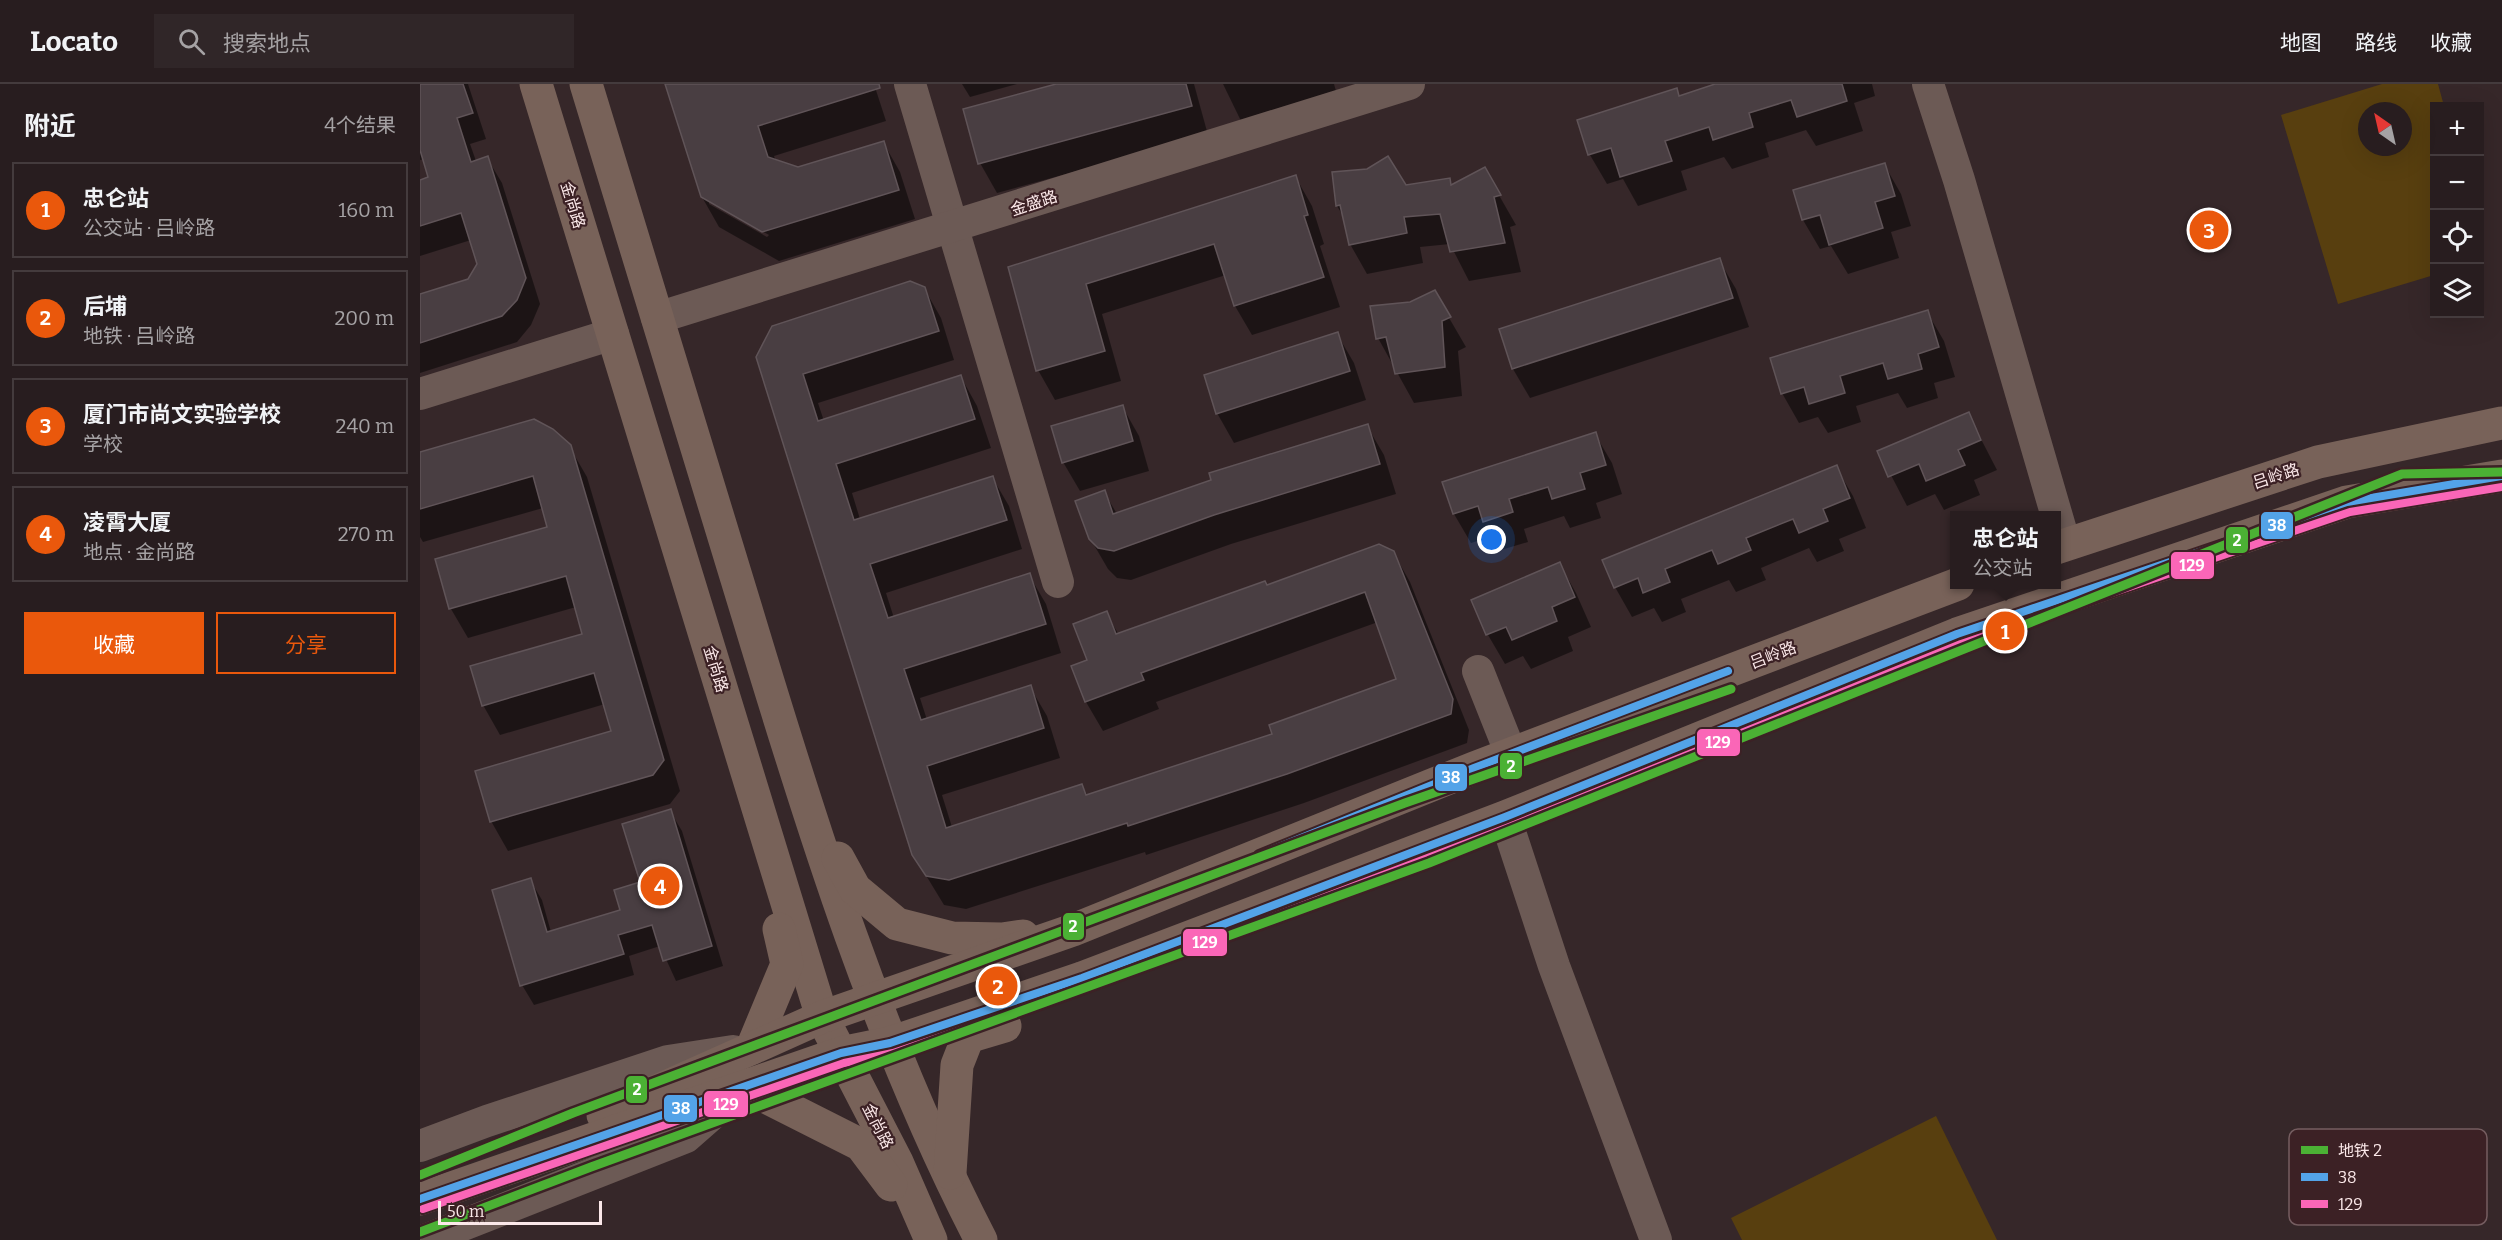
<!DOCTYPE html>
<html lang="zh">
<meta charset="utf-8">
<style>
:root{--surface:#281d1f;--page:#302628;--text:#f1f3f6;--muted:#a5a2a4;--line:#443b3d;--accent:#ea580c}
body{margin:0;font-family:Bitter,"Noto Sans SC",serif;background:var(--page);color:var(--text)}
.controls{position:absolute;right:18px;top:18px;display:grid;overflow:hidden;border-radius:0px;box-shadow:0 6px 24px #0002}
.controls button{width:54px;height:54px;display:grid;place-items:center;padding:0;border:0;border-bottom:2px solid var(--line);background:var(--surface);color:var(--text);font:30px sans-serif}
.compass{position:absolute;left:1938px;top:18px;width:54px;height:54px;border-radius:50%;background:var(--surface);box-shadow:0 6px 24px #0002;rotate:326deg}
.scale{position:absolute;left:18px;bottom:15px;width:164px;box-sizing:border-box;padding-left:6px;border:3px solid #fbe8e9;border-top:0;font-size:16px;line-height:21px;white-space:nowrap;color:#fbe8e9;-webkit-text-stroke:4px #3c2125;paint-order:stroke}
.you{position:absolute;left:1072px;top:456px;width:21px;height:21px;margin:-15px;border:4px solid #fff;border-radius:50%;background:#1a73e8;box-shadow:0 0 0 9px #1a73e833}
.badge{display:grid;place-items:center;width:39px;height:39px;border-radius:50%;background:var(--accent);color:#fff;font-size:20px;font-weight:700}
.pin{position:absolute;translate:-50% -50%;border:3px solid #fff;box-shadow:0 2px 6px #0006}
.popup{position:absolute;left:1530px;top:427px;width:111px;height:78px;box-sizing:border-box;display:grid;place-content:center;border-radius:0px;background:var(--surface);filter:drop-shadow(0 2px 4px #0005);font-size:20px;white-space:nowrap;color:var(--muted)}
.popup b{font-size:22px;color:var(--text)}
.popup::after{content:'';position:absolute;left:50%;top:100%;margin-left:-12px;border:12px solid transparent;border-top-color:var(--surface)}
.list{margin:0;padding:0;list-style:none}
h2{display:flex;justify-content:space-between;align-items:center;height:78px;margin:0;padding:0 24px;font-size:26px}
h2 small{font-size:20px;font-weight:400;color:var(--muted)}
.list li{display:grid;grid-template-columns:39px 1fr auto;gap:18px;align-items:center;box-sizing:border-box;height:96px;margin:0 12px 12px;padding:0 12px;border:2px solid var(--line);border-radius:0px}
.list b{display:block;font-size:22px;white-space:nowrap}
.list p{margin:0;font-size:20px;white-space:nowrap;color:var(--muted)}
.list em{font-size:20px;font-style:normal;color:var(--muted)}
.actions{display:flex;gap:12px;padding:18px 24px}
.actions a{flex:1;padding:14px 0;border:2px solid var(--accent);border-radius:0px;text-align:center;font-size:21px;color:var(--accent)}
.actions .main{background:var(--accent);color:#fff}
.icon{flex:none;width:33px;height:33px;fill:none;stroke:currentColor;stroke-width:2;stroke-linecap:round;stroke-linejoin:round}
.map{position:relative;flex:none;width:2082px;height:1156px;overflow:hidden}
header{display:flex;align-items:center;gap:36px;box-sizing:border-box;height:84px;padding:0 30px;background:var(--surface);border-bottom:2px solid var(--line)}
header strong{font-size:28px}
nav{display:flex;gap:33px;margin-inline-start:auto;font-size:21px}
.search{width:420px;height:54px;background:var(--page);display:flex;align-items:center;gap:15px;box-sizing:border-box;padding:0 21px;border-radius:0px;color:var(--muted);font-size:22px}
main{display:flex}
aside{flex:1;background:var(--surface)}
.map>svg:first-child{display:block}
.green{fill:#583f0f;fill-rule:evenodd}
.shadow{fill:#0007;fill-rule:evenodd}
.building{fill:#493e42;stroke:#605458;stroke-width:1.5}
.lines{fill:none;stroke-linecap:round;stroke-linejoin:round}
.minor{stroke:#6c5a55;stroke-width:32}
.major{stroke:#786259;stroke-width:33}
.bus-1-casing{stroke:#3c2125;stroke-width:12}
.bus-2-casing{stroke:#3c2125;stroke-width:12}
.bus-1{stroke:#53a3e8;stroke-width:8}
.bus-2{stroke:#fa66b7;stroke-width:8}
.metro-1-casing{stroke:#3c2125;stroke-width:14}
.metro-1{stroke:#4bb134;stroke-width:9}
.labels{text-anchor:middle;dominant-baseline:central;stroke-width:4.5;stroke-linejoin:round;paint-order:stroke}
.street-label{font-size:16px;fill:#fbe8e9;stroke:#3c2125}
.key{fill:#3c2125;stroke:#755d60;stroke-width:1.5}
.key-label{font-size:16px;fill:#fbe8e9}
.line-badge{stroke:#3c2125;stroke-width:2}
.badge-label{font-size:16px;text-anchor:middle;font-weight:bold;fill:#fff}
</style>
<header>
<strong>Locato</strong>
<div class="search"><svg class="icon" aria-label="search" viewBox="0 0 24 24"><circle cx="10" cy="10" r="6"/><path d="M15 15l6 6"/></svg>搜索地点</div>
<nav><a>地图</a><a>路线</a><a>收藏</a></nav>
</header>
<main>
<aside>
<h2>附近<small>4个结果</small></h2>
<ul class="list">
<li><span class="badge">1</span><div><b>忠仑站</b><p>公交站 · 吕岭路</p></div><em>160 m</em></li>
<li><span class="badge">2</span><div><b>后埔</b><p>地铁 · 吕岭路</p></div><em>200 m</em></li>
<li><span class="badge">3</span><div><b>厦门市尚文实验学校</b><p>学校</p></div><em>240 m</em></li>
<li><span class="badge">4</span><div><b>凌霄大厦</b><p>地点 · 金尚路</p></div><em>270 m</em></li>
</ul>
<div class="actions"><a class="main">收藏</a><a>分享</a></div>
</aside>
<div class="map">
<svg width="2082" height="1156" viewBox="0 0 2082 1156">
<rect width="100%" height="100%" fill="#362729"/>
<!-- green -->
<g class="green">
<path d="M 1962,0 L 2018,0 L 2024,22 L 2014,22 L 2014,191 L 1918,220 L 1861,31 ZM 1947,27 L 1983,27 L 1983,63 L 1947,63 Z"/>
<path d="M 1516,1032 L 1577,1156 L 1322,1156 L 1311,1134 Z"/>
</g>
<!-- shadow -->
<g class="shadow">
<path d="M 0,0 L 48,0 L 66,55 L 50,60 L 56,77 L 67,74 L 82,99 L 120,220 L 111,241 L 97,258 L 0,289 L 0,212 L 49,196 L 59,180 L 51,156 L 0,172 L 0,98 L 10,94 L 4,75 L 0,76 Z"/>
<path d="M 246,0 L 454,0 L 466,37 L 354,72 L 356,77 L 378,85 L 463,58 L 480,88 L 495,135 L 359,177 L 299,143 L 282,113 ZM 289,116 L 349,151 L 347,153 L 289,120 Z"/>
<path d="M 542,0 L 597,0 L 550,13 Z"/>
<path d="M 642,0 L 774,0 L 788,51 L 577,109 L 560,79 Z"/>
<path d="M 803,0 L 914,0 L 916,7 L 821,37 Z"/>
<path d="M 1300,0 L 1452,0 L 1455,12 L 1434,19 L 1443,47 L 1396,62 L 1386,46 L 1345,59 L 1349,73 L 1312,85 L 1304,73 L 1261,87 L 1267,106 L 1218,122 L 1203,95 L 1187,100 L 1170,71 L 1159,37 L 1256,6 L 1260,13 Z"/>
<path d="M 1464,80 L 1481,110 L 1491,142 L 1471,148 L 1479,174 L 1428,190 L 1411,162 L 1400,165 L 1383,136 L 1375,107 Z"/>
<path d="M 1064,85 L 1096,141 L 1090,143 L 1101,188 L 1049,197 L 1030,160 L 1000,163 L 1003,179 L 947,190 L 930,160 L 925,135 L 917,122 L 986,103 L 1029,95 L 1033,102 Z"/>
<path d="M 875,92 L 892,122 L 904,160 L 900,162 L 920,223 L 832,251 L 815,222 L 806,191 L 682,230 L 701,297 L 635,316 L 618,286 L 589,184 Z"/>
<path d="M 1299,176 L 1316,205 L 1329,243 L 1110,314 L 1093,285 Z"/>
<path d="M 504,204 L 521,234 L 534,276 L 398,319 L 404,337 L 541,293 L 557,322 L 571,364 L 432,409 L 440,435 L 572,393 L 589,422 L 602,465 L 466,509 L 474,534 L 609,491 L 626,520 L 641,569 L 500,614 L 507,636 L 610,603 L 627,632 L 640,674 L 522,711 L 532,743 L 662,702 L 668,712 L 854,651 L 978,596 L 958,538 L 736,618 L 739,625 L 683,647 L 666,618 L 653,583 L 669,577 L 686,529 L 699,551 L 847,503 L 973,468 L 990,498 L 1049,646 L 1047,659 L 884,719 L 726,771 L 725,768 L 546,825 L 524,821 L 493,770 L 338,273 Z"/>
<path d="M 1014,208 L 1046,263 L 1038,267 L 1042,312 L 994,319 L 958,254 Z"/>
<path d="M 1507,228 L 1524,257 L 1535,293 L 1514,299 L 1518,314 L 1487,324 L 1478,309 L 1436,322 L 1441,338 L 1408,349 L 1398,333 L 1379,339 L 1362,309 Z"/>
<path d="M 917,250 L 934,279 L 946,316 L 814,359 L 797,329 Z"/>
<path d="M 702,322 L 719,352 L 729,387 L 660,407 L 643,378 Z"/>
<path d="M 1548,330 L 1577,386 L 1554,396 L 1560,411 L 1524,426 L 1515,410 L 1487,422 L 1459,368 Z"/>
<path d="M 947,342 L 964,371 L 976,410 L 811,460 L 711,496 L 697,494 L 688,485 L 670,454 L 684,408 L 697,430 Z"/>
<path d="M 1175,350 L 1192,379 L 1202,410 L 1176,419 L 1181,434 L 1150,444 L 1144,432 L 1104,445 L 1108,458 L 1081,466 L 1073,452 L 1051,459 L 1034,430 Z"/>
<path d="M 149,362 L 167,393 L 260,707 L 250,720 L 88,767 L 71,737 L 193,648 L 185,620 L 80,651 L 63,621 L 164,551 L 156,523 L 48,554 L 31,525 L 17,476 L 129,444 L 123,424 L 3,458 L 0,453 L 0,370 Z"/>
<path d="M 1416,383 L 1433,412 L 1446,444 L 1419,455 L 1424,467 L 1397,478 L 1389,464 L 1341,484 L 1346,496 L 1316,508 L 1309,496 L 1261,515 L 1266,528 L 1242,538 L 1234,524 L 1212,533 L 1195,503 Z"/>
<path d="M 1139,479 L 1156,509 L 1171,543 L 1148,553 L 1153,567 L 1111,585 L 1103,572 L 1085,580 L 1068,551 L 1053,517 Z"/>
<path d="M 250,727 L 262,747 L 303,882 L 256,897 L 240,862 L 209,872 L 214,891 L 114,921 L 102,901 L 110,796 L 122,816 L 131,848 L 202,827 L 221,799 Z"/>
</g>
<!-- building -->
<g class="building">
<path d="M 0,0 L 43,0 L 53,29 L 37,34 L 51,78 L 68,72 L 106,194 L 97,216 L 82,232 L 0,259 L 0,210 L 48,195 L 57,180 L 41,129 L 0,142 L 0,96 L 8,93 L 0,66 Z"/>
<path d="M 245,0 L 459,0 L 460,4 L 338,42 L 348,73 L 378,83 L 464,57 L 479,106 L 342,148 L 281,113 Z"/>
<path d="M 636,0 L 766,0 L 772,22 L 558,80 L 543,25 Z"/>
<path d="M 1295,0 L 1422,0 L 1427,17 L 1377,33 L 1371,16 L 1329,29 L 1333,43 L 1293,56 L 1289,43 L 1245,57 L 1252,77 L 1200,93 L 1191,64 L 1168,71 L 1157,36 L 1257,4 L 1259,12 Z"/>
<path d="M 968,72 L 986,101 L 1030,94 L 1031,101 L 1065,83 L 1081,111 L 1074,113 L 1085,159 L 1030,168 L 1020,130 L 984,133 L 987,149 L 929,161 L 920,121 L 916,122 L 912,88 L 947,85 Z"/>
<path d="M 1465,79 L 1475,112 L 1455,118 L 1463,144 L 1409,161 L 1400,131 L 1382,136 L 1373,106 Z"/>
<path d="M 876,91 L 888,131 L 884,132 L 904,193 L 814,222 L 794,160 L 666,200 L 685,267 L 616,287 L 588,183 Z"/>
<path d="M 1300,174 L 1313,214 L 1092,285 L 1079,245 Z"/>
<path d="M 490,197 L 505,203 L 519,247 L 383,290 L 398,337 L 541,291 L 555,335 L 416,380 L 434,436 L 573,392 L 587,436 L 450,480 L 468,534 L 610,489 L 626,540 L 484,585 L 501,636 L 611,601 L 624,644 L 507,682 L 526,744 L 662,700 L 666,711 L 852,650 L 849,641 L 976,595 L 945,508 L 721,589 L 724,596 L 665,618 L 651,582 L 667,576 L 653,540 L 687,527 L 696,550 L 845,497 L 847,501 L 959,460 L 974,467 L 1033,615 L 1031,630 L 867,690 L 708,742 L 707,739 L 529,796 L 506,792 L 492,771 L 336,273 L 352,242 Z"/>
<path d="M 1015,206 L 1031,233 L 1022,237 L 1025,283 L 975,290 L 966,253 L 956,255 L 950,222 L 990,218 Z"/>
<path d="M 1508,226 L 1519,263 L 1498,270 L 1502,285 L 1468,295 L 1463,279 L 1420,292 L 1425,309 L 1389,320 L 1384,303 L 1361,310 L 1350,274 Z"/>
<path d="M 918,248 L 930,287 L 796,330 L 784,291 Z"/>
<path d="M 703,321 L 713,357 L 642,379 L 631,342 Z"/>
<path d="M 1549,328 L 1561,356 L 1538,366 L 1545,381 L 1506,397 L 1499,380 L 1468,393 L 1457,367 Z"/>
<path d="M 114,335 L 133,345 L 151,361 L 244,676 L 233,691 L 70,738 L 55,687 L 191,647 L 174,589 L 62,622 L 50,582 L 162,550 L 146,492 L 29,525 L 15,475 L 127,443 L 113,392 L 0,425 L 0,368 Z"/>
<path d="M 948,340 L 960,380 L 794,431 L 694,467 L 678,464 L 669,455 L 655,417 L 685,406 L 693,430 L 791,396 L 789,389 Z"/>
<path d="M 1176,348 L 1186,381 L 1160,389 L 1165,405 L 1132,415 L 1128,403 L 1089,415 L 1093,428 L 1063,438 L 1058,422 L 1033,430 L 1022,398 Z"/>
<path d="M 1417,381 L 1430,414 L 1403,425 L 1408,437 L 1379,449 L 1373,435 L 1326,454 L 1331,466 L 1298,480 L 1292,466 L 1245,485 L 1250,498 L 1223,509 L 1218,494 L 1194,504 L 1182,476 Z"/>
<path d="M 1140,478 L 1155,513 L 1132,523 L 1137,537 L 1092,556 L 1086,543 L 1066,551 L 1051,516 Z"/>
<path d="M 251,725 L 292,862 L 243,877 L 232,841 L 198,851 L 204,870 L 100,902 L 72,806 L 111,794 L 127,848 L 200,826 L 194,806 L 220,798 L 202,740 Z"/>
</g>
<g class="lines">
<!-- minor -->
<g class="minor">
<path d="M 490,0 L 638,498"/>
<path d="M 1508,0 L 1539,96 L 1645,460"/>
<path d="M 237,234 L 989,0"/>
<path d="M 0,310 L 193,250"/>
<path d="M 1058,587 L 1091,670"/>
<path d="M 1085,733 L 1134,882 L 1236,1156"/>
<path d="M 0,1062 L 67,1037 L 248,977 L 313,967"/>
<path d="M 5,1156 L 266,1053 L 323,1003"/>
</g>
<!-- major -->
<g class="major">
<path d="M 116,0 L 402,933 L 477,1078 L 511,1156"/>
<path d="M 166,0 C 220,178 275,357 329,535 C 393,747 459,959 561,1156"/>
<path d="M 1636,464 L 1898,378 L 2082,339"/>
<path d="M 418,774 L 435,805 L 477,840 L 532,854 L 582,855 L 603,852"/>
<path d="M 332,964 L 367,880 L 359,845"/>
<path d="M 324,1002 L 441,1061 L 471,1101"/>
<path d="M 183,1031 L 402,933 L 653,846 L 1054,684 L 1538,500"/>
<path d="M 530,1089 L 537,981 L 548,953 L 585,942"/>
<path d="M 0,1115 L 421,969 L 470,959 L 662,894 L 1085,733 L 1537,550 L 1927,418 L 2082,392"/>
</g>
<!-- bus-1 casing -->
<g class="bus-1-casing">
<g id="bus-1">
<path d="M 839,771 L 1054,684 L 1308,587"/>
<path d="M 0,1115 L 421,969 L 470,959 L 662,894 L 1085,733 L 1537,550 L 1927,418 L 2082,392"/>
</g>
</g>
<!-- bus-2 casing -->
<g class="bus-2-casing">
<path id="bus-2" d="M 3,1125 L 424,979 L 473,969 L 666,904 L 1089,743 L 1541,560 L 1930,428 L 2082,403"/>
</g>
<!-- bus-1 -->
<use href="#bus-1" class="bus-1"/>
<!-- bus-2 -->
<use href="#bus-2" class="bus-2"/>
<!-- metro-1 casing -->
<g class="metro-1-casing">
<g id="metro-1">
<path d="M 0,1091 L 153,1029 L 985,719 L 1311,605"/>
<path d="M 0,1148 L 171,1083 L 1009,779 L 1982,390 L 2082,388"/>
</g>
</g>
<!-- metro-1 -->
<use href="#metro-1" class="metro-1"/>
</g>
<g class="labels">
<!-- street labels -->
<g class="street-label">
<text transform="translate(614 119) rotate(-18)">金盛路</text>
<text transform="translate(153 121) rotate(73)">金尚路</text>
<text transform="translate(1856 392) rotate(-18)">吕岭路</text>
<text transform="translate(1353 571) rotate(-21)">吕岭路</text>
<text transform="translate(296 585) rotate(73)">金尚路</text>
<text transform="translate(458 1042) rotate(63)">金尚路</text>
</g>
</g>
<!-- legend -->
<rect x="1869" y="1045" width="198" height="96" rx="9" class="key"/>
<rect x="1881" y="1062" width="27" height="8" fill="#4bb134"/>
<rect x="1881" y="1089" width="27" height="8" fill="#53a3e8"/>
<rect x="1881" y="1116" width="27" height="8" fill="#fa66b7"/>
<g class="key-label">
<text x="1918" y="1072">地铁 2</text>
<text x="1918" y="1099">38</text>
<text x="1918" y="1126">129</text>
</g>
<g class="line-badge">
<rect x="1840" y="427" width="34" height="29" rx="6" fill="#53a3e8"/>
<rect x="1805" y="442" width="24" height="28" rx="6" fill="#4bb134"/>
<rect x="1750" y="467" width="45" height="29" rx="6" fill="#fa66b7"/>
<rect x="1276" y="644" width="45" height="29" rx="6" fill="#fa66b7"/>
<rect x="1079" y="668" width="24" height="28" rx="6" fill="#4bb134"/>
<rect x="1014" y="679" width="34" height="29" rx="6" fill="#53a3e8"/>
<rect x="642" y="828" width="23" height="29" rx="6" fill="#4bb134"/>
<rect x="762" y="844" width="46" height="29" rx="6" fill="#fa66b7"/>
<rect x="205" y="991" width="23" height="29" rx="6" fill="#4bb134"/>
<rect x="283" y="1006" width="46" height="28" rx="6" fill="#fa66b7"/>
<rect x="243" y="1010" width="35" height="29" rx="6" fill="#53a3e8"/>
</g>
<g class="badge-label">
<text x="1857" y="447">38</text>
<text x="1817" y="462">2</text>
<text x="1772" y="487">129</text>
<text x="1298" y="664">129</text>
<text x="1091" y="688">2</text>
<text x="1031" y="699">38</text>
<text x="653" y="848">2</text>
<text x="785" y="864">129</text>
<text x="217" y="1011">2</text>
<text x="306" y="1026">129</text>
<text x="261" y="1030">38</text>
</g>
</svg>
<div class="controls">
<button>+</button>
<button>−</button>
<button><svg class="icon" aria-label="locate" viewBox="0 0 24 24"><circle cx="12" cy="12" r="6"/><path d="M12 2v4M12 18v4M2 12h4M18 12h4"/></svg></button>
<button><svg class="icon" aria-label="layers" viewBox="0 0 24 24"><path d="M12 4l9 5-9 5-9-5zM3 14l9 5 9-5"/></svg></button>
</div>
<svg class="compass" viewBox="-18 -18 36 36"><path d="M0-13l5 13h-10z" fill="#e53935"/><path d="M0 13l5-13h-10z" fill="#a5a2a4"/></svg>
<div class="scale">50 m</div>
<div class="you"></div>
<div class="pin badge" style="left:1585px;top:547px">1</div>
<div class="popup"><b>忠仑站</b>公交站</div>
<div class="pin badge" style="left:578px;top:902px">2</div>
<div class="pin badge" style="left:1789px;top:146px">3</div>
<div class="pin badge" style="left:240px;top:802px">4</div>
</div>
</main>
